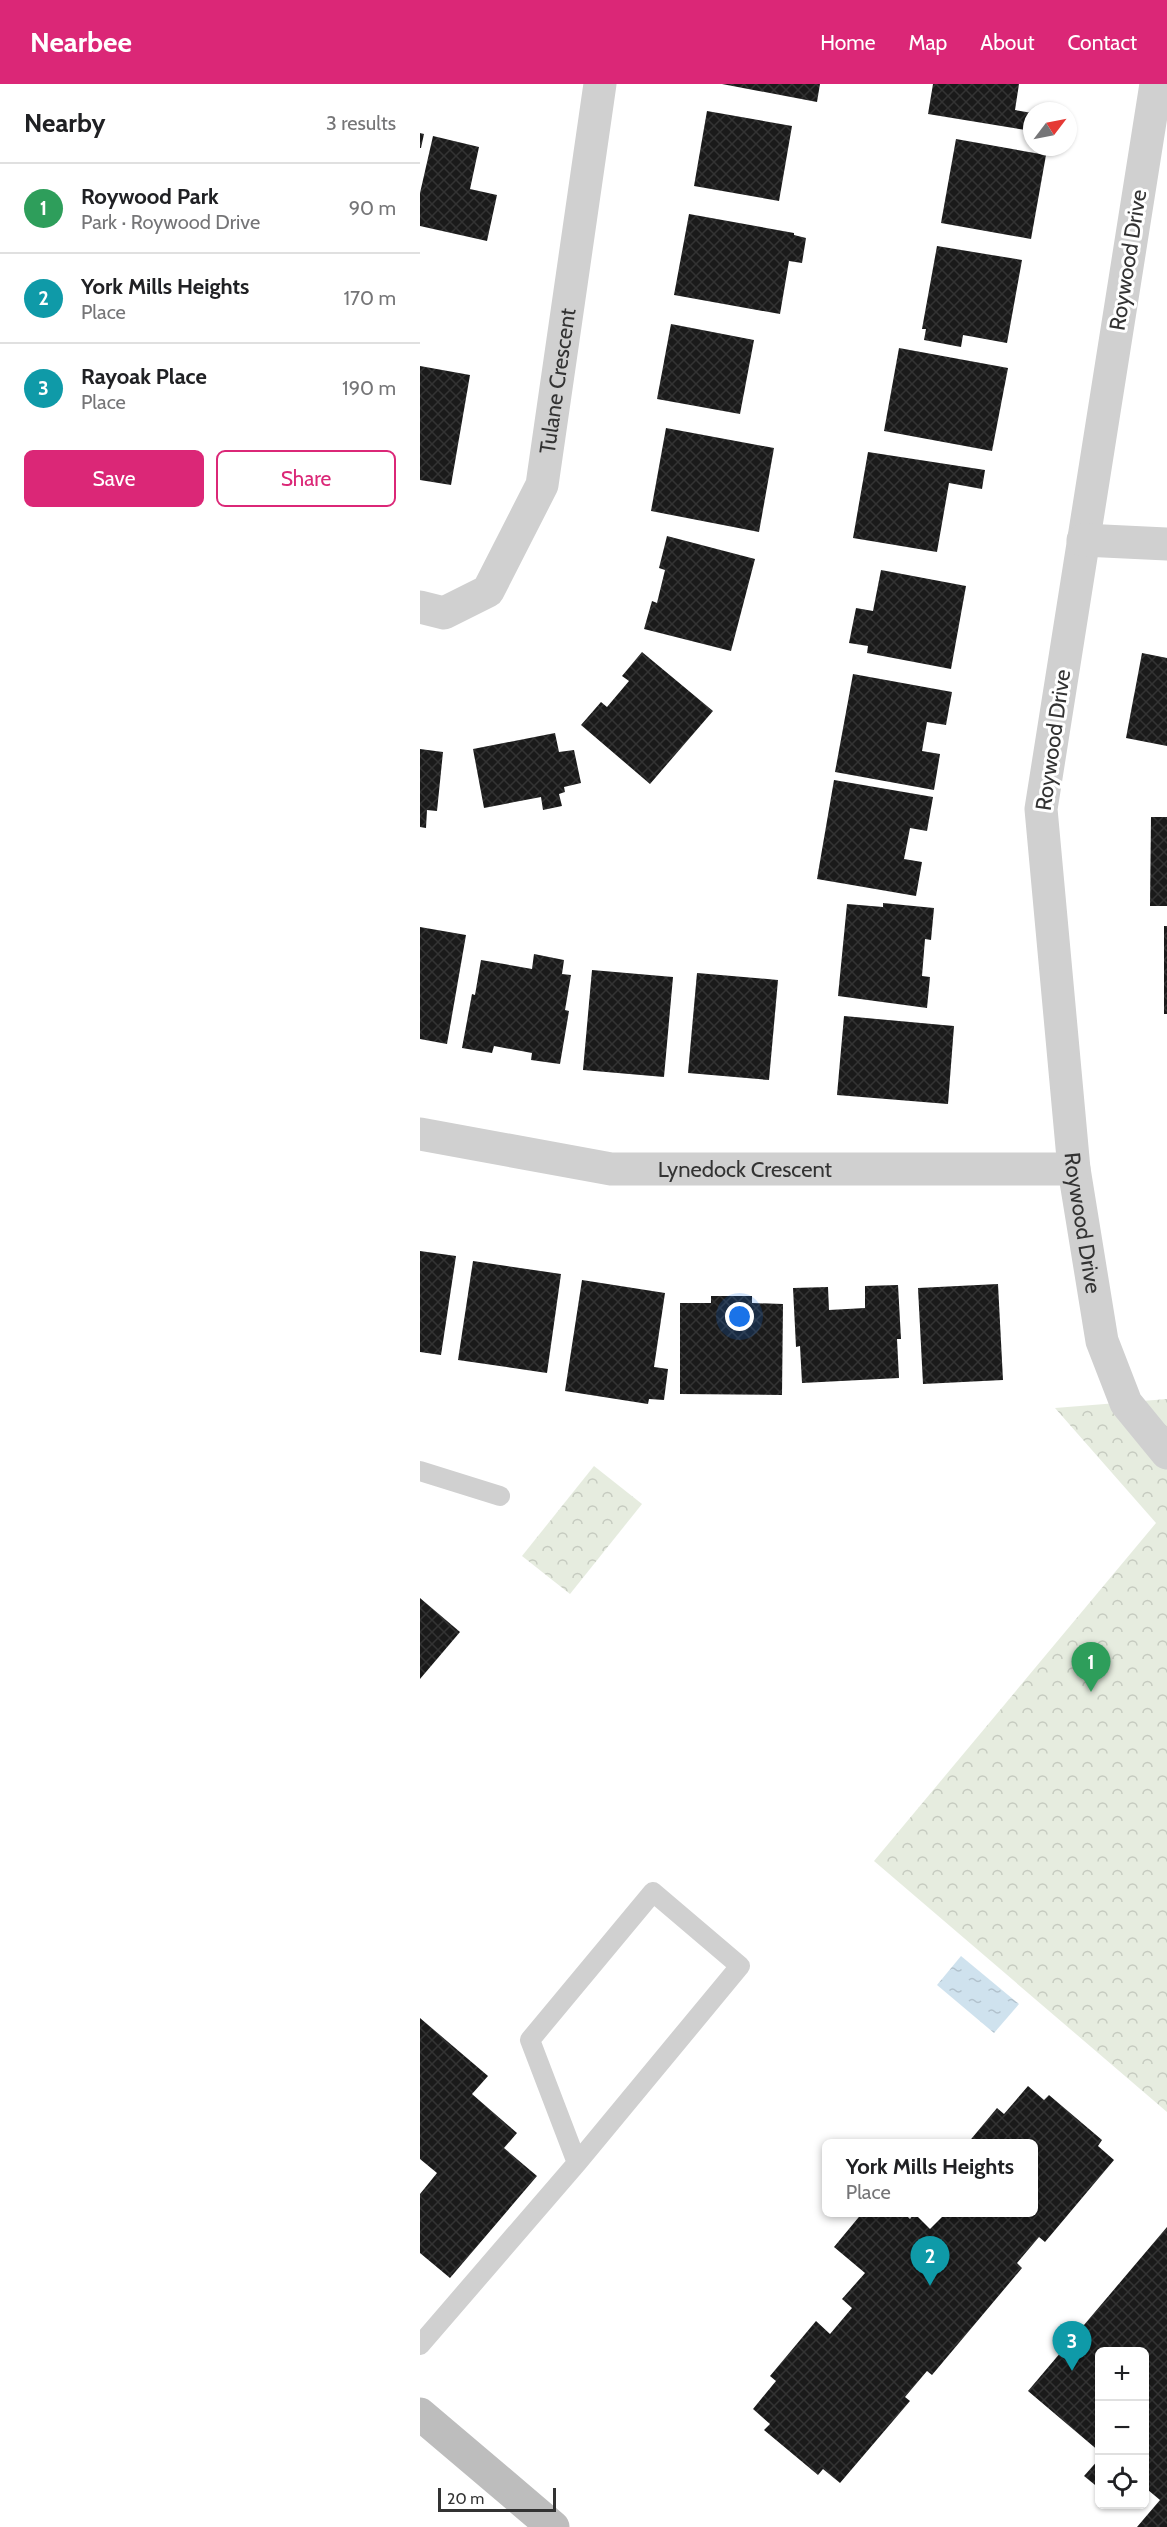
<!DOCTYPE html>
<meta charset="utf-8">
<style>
:root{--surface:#fff;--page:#f6f6f6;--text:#202124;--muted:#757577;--line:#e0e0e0;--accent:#db2777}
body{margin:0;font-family:Cabin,sans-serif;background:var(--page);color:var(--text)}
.controls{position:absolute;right:18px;bottom:18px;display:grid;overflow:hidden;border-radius:9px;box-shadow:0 2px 4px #0004}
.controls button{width:54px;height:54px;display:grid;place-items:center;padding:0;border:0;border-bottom:2px solid var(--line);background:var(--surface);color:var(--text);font:30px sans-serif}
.compass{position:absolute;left:603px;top:18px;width:54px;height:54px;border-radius:50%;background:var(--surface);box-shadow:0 2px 4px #0004;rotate:58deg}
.scale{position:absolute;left:18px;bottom:15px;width:118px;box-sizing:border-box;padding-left:6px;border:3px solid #333;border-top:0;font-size:16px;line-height:21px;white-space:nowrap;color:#333;-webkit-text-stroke:4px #fff;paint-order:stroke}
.you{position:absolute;left:320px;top:1233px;width:21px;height:21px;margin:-15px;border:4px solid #fff;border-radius:50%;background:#1a73e8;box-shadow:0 0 0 9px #1a73e833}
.badge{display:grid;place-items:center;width:39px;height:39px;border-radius:50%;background:var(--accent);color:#fff;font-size:20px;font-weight:700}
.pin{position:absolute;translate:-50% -50px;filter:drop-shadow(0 2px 3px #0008)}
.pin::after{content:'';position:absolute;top:32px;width:21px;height:18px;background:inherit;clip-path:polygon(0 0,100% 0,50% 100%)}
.popup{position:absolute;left:402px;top:2055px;width:216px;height:78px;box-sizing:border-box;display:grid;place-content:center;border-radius:9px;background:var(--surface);filter:drop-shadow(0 2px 4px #0005);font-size:20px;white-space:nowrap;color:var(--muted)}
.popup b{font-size:22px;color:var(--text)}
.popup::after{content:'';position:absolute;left:50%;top:100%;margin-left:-12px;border:12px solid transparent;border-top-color:var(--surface)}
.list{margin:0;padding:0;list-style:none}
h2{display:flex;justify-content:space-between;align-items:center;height:78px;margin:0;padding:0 24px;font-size:26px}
h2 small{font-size:20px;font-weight:400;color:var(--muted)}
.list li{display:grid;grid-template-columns:39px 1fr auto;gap:18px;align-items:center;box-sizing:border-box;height:90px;padding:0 24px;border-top:2px solid var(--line)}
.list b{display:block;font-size:22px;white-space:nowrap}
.list p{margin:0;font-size:20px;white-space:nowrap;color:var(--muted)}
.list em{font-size:20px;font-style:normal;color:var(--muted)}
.actions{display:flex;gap:12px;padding:18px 24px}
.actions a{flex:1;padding:14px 0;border:2px solid var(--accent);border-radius:9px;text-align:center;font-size:21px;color:var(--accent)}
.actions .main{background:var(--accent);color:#fff}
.icon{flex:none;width:33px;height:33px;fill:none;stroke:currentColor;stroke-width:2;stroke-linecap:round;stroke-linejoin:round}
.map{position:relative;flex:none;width:747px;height:2443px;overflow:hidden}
header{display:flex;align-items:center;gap:36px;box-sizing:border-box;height:84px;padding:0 30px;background:var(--accent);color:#fff}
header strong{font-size:28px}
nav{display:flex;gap:33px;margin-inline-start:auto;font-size:21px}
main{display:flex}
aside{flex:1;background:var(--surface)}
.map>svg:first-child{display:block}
.park{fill:url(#park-crowns)}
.water{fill:url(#water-ripples)}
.building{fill:url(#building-cross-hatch)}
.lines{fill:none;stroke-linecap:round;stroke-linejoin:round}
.lane{stroke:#d0d0d0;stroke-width:20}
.street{stroke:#d0d0d0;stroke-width:33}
.secondary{stroke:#bdbdbd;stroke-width:33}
.labels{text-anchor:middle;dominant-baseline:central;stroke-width:6;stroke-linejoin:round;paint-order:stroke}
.street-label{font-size:22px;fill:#333;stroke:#fff}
</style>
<header>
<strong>Nearbee</strong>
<nav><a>Home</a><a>Map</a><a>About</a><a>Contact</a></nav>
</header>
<main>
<aside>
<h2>Nearby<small>3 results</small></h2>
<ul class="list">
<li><span class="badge" style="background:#2e9e5b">1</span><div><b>Roywood Park</b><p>Park · Roywood Drive</p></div><em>90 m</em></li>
<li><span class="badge" style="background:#0f9aa8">2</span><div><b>York Mills Heights</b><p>Place</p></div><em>170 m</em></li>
<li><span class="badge" style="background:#0f9aa8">3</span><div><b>Rayoak Place</b><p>Place</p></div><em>190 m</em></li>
</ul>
<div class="actions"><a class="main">Save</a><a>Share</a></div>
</aside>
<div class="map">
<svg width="747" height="2443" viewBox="0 0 747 2443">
<defs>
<pattern id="park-crowns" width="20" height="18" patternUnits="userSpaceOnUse" patternTransform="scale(1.5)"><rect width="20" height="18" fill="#e6ecdf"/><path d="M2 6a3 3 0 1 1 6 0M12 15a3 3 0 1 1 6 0" fill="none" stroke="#c6cbc0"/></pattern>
<pattern id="water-ripples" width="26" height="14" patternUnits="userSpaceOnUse" patternTransform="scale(1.5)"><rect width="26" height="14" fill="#cfe2ee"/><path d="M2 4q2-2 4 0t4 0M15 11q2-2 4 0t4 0" fill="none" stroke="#b2c2cd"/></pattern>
<pattern id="building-cross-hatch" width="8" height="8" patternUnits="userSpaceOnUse" patternTransform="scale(1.5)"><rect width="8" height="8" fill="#1a1a1a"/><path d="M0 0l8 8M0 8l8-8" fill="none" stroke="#333"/></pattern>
</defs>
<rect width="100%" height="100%" fill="#fff"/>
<!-- park -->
<g class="park">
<path d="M 747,1315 L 747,2028 L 454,1777 L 736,1439 L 635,1324 Z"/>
<path d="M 174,1382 L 222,1420 L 150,1510 L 102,1472 Z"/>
</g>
<!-- water -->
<path class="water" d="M 541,1872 L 599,1920 L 574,1949 L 517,1901 Z"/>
<!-- building -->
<g class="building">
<path d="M 302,0 L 400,0 L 397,18 Z"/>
<path d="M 513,0 L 599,0 L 595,26 L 612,29 L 612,47 L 508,30 Z"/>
<path d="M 287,27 L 372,42 L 359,117 L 274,102 Z"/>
<path d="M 0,49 L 4,50 L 1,64 L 0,64 Z"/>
<path d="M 13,52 L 59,63 L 50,105 L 77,111 L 67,157 L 0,142 L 0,109 Z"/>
<path d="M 536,55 L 626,71 L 611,155 L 521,139 Z"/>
<path d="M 269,130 L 374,149 L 374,151 L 386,154 L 382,179 L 369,177 L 360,230 L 254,211 Z"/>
<path d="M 517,162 L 602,176 L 587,259 L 543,251 L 541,263 L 504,256 L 506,245 L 502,245 Z"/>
<path d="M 251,240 L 334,256 L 320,330 L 237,315 Z"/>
<path d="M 479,264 L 588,284 L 572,367 L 464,347 Z"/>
<path d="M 0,282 L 50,291 L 31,401 L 0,396 Z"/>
<path d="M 246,344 L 354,364 L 339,448 L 231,427 Z"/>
<path d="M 448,368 L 565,386 L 562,405 L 529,399 L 517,468 L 433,454 Z"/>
<path d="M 247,452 L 335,475 L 311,567 L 224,545 L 232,517 L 237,519 L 245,486 L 239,484 Z"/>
<path d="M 461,486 L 546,502 L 531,585 L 447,569 L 448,562 L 429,559 L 436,524 L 453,527 Z"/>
<path d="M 222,568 L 293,627 L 230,700 L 161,641 L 181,618 L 187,623 L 209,597 L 202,592 Z"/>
<path d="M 722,569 L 747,574 L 747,662 L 706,654 Z"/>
<path d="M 433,590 L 532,608 L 526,641 L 507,638 L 502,667 L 520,670 L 514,706 L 415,688 Z"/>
<path d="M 135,649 L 139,668 L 154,666 L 161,699 L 144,703 L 145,708 L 139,710 L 142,722 L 123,726 L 121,713 L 64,724 L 53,665 Z"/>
<path d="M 0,665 L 23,668 L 17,727 L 7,726 L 6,744 L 0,743 Z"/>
<path d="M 414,696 L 513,713 L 507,747 L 490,744 L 484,775 L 502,778 L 496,812 L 397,795 Z"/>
<path d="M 731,733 L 747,733 L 747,822 L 730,822 Z"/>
<path d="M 463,819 L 514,824 L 511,856 L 505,855 L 502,892 L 510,893 L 507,924 L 418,912 L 427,820 L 463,823 Z"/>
<rect x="744" y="842" width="3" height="88"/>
<path d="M 0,843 L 46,851 L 27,960 L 0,955 Z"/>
<path d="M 114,870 L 144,876 L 142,890 L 151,891 L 145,926 L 149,927 L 140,980 L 111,976 L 112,969 L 74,962 L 72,969 L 42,964 L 52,910 L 55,911 L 61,876 L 112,885 Z"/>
<path d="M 172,886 L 253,893 L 244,993 L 163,986 Z"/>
<path d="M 277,889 L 358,896 L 349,996 L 268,989 Z"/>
<path d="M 424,932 L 534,942 L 528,1020 L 417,1011 Z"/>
<path d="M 0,1167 L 36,1172 L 21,1271 L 0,1268 Z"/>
<path d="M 53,1177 L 141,1190 L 127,1289 L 38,1276 Z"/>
<path d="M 162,1196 L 245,1209 L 234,1283 L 248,1285 L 244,1316 L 229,1315 L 228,1320 L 145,1307 Z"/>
<path d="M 578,1200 L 583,1296 L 503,1300 L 498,1204 Z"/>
<path d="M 478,1201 L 481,1255 L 477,1255 L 479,1294 L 382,1299 L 380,1262 L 376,1263 L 373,1204 L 408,1203 L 409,1226 L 445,1224 L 445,1202 Z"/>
<path d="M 291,1212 L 332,1212 L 332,1219 L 363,1220 L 362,1311 L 260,1310 L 260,1219 L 291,1219 Z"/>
<path d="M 0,1514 L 40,1548 L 0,1595 Z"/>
<path d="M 0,1934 L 68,1992 L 52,2010 L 97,2049 L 84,2064 L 117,2092 L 30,2194 L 0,2169 L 0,2110 L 17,2089 L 0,2075 Z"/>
<path d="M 608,2002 L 624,2016 L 629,2011 L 682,2056 L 678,2062 L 694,2076 L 625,2158 L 619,2153 L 597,2179 L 602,2184 L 512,2291 L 507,2287 L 485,2313 L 490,2317 L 420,2399 L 403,2385 L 398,2391 L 344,2346 L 350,2340 L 333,2325 L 356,2297 L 350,2292 L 396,2237 L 410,2250 L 432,2224 L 422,2215 L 445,2189 L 414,2163 L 443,2128 L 483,2128 L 490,2135 L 495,2128 L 614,2128 L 614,2060 L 547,2060 L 577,2024 L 584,2030 Z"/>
<path d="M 747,2143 L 747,2443 L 717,2443 L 740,2416 L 728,2406 L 724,2406 L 724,2268 L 680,2268 L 680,2368 L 608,2307 Z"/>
<path d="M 680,2374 L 680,2405 L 664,2392 Z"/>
</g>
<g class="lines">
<!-- lane -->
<g class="lane">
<path d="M 0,1387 L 80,1412"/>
<path d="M 0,2261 L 157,2079 L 320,1882 L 233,1808 L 110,1956 L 157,2079"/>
</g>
<!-- street -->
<g class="street">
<path id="s1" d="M 736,0 L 621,725 L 654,1085 L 682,1257 L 706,1319 L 747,1369"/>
<path d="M 663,456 L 747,460"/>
<path id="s2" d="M 0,523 L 24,529 L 68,507 L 122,401 L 180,0"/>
<path id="s3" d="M 0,1050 L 191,1085 L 654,1085"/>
</g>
<!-- secondary -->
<path class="secondary" d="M 0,2330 L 133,2443"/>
</g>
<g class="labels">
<!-- street labels -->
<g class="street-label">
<text transform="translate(708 176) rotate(-81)">Roywood Drive</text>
<text stroke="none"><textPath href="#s2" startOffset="298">Tulane Crescent</textPath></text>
<text transform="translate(633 656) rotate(-82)">Roywood Drive</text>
<text stroke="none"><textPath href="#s3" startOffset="328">Lynedock Crescent</textPath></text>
<text stroke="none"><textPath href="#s1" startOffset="1150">Roywood Drive</textPath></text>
</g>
</g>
</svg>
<div class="controls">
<button>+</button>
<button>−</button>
<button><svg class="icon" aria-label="locate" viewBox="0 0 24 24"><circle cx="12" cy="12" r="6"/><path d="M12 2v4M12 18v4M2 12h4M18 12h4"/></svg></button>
</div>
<svg class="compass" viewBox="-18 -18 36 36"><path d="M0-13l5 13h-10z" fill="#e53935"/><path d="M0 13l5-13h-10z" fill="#757577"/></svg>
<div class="scale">20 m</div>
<div class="you"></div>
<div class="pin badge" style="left:671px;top:1608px;background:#2e9e5b">1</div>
<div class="pin badge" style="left:510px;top:2202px;background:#0f9aa8">2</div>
<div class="popup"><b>York Mills Heights</b>Place</div>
<div class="pin badge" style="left:652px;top:2287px;background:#0f9aa8">3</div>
</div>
</main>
